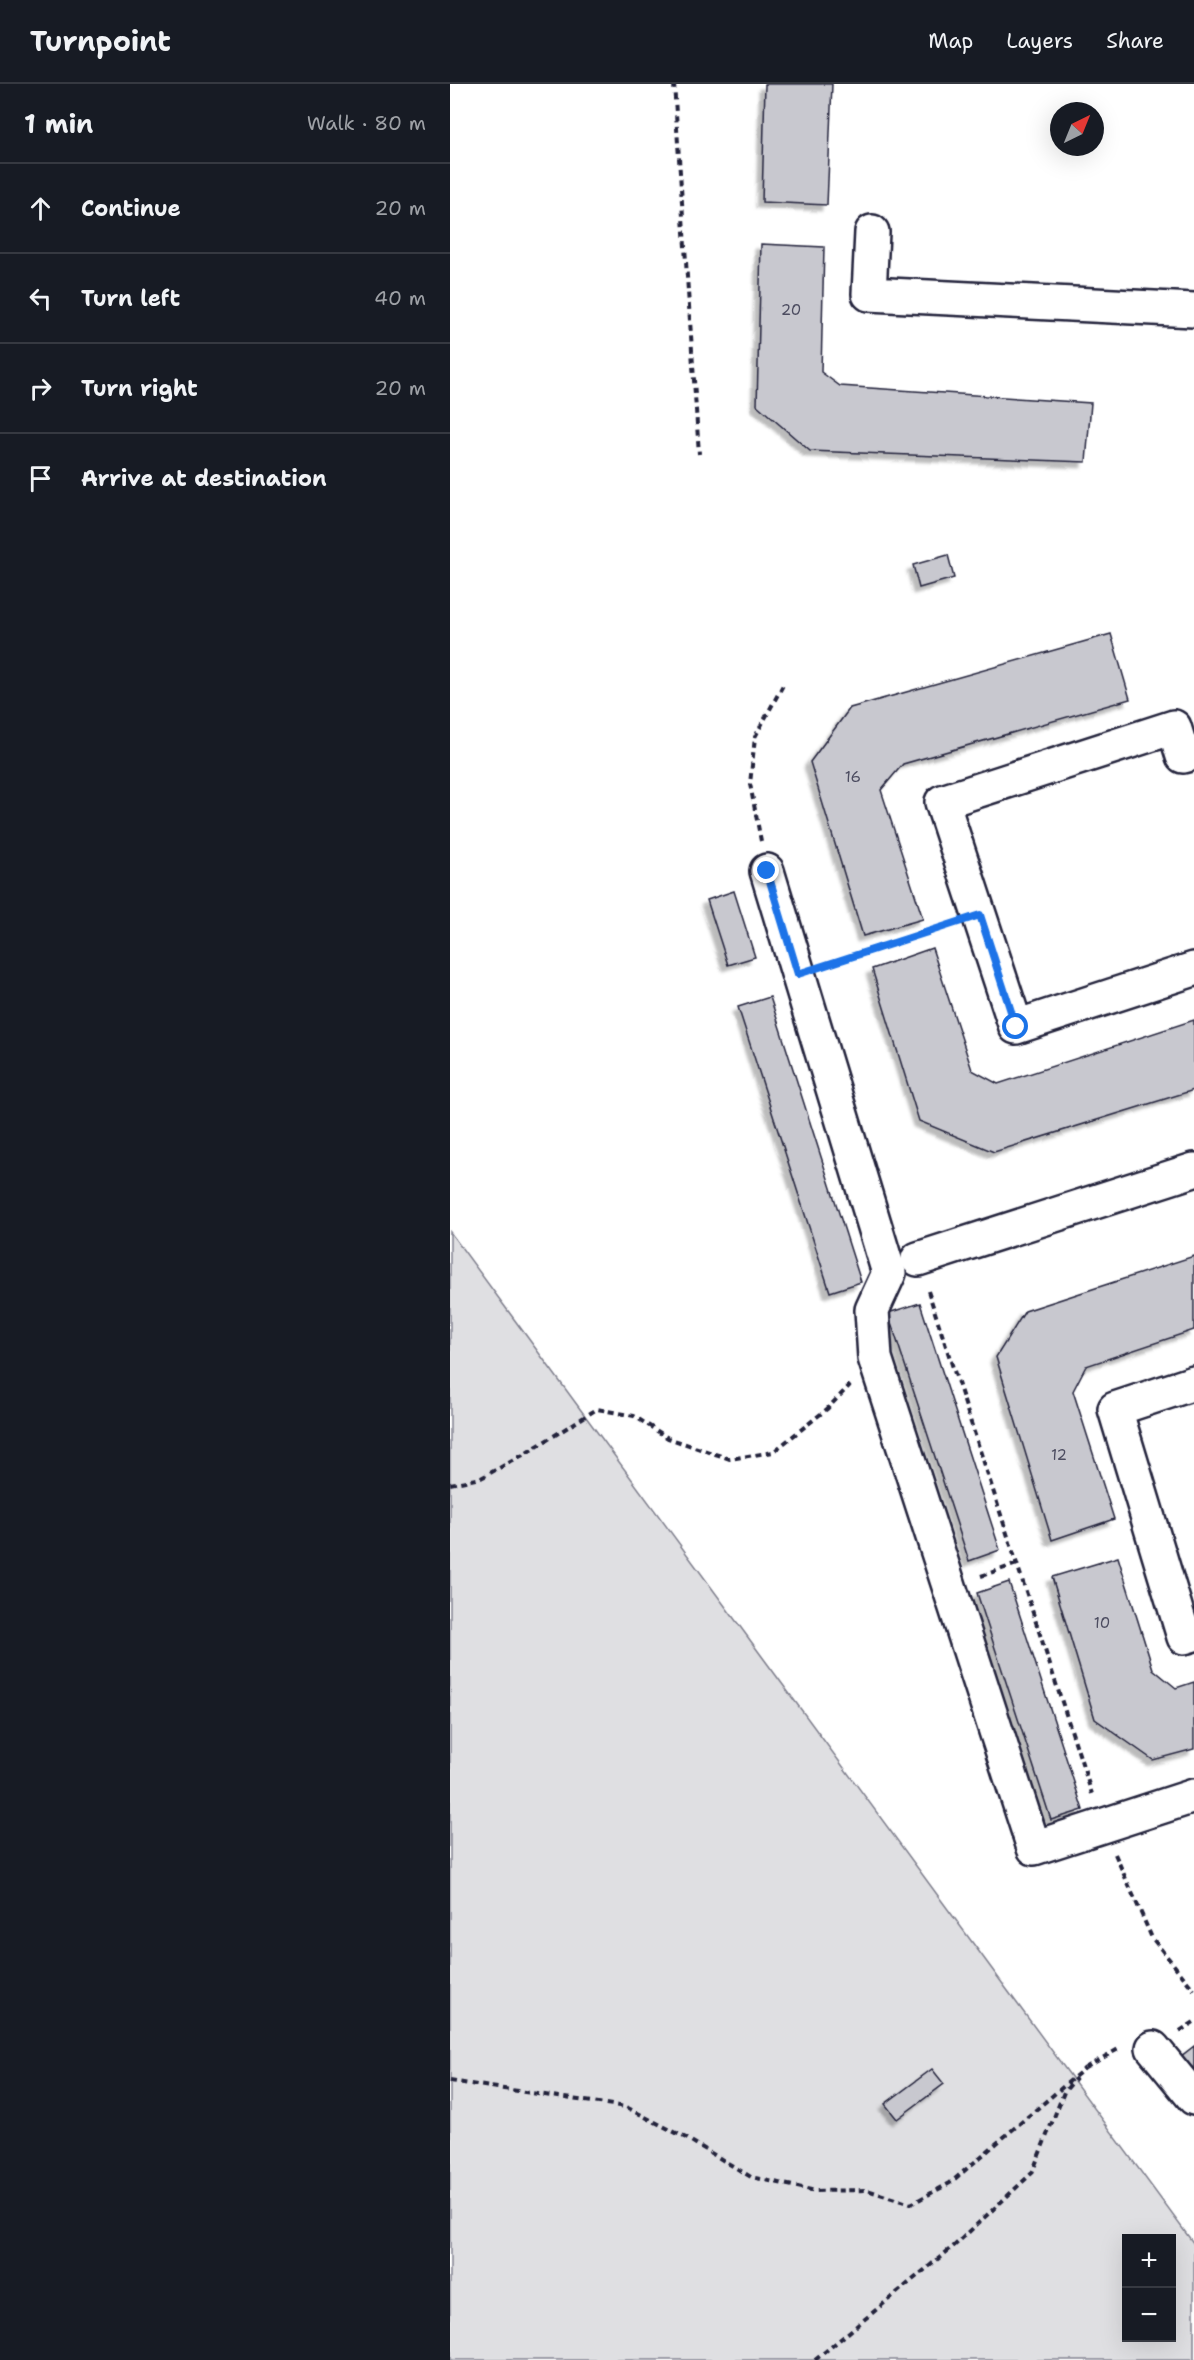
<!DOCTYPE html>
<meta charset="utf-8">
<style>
:root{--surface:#171b24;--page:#20242c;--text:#f1f3f6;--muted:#9ea1a6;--line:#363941}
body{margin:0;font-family:"Shantell Sans",sans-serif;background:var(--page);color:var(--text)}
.controls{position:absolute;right:18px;bottom:18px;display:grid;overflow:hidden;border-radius:0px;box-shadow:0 6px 24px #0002}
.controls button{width:54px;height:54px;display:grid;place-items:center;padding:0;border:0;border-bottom:2px solid var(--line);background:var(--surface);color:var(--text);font:30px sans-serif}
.compass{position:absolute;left:600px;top:18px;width:54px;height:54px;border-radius:50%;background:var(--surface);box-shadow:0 6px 24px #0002;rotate:43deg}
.stop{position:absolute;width:18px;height:18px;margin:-14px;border:4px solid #1a73e8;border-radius:50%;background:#fff}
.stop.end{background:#1a73e8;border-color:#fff;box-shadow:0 2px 6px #0008}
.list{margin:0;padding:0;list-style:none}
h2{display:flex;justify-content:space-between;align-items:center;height:78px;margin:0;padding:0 24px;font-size:26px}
h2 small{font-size:20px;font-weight:400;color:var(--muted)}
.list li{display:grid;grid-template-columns:39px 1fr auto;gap:18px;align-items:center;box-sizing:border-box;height:90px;padding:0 24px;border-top:2px solid var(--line)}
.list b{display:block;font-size:22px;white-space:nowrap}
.list em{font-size:20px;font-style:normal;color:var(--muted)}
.icon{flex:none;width:33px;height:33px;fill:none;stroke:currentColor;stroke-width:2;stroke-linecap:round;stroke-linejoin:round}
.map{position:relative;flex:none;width:744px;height:2276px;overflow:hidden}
header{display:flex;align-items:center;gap:36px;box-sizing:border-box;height:84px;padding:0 30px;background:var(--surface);border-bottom:2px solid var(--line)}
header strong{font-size:28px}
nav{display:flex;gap:33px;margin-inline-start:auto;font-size:21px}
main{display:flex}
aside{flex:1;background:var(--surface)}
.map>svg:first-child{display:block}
.green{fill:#dfdfe2;stroke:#80808e;stroke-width:1.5;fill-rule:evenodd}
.building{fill:#c8c8cf;stroke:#22223b;stroke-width:1.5;filter:url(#shadow)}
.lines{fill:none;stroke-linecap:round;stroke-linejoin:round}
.minor-casing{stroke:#22223b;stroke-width:38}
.path{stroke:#22223b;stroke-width:4;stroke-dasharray:6 4.5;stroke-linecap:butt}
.minor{stroke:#fff;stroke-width:33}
.route{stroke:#1a73e8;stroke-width:8}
.labels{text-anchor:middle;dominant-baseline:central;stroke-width:4.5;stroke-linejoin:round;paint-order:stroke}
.number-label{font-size:15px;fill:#4c4c60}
</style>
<header>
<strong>Turnpoint</strong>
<nav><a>Map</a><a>Layers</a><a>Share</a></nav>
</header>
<main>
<aside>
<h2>1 min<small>Walk · 80 m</small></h2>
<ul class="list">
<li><svg class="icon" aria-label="ahead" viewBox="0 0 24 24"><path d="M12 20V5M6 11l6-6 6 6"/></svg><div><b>Continue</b></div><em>20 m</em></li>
<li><svg class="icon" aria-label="left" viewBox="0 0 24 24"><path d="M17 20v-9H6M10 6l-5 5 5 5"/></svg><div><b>Turn left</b></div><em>40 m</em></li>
<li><svg class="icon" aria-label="right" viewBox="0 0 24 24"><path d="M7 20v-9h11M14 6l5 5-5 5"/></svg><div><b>Turn right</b></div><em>20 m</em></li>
<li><svg class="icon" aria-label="arrive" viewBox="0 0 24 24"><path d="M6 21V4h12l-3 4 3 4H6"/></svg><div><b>Arrive at destination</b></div></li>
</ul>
</aside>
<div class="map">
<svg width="744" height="2276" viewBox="0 0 744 2276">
<defs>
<filter id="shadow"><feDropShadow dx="-5.5" dy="5.5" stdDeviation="1.5" flood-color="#0004"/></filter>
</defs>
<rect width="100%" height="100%" fill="#fff"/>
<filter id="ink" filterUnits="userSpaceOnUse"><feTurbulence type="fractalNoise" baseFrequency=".0167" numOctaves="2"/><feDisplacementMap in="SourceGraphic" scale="12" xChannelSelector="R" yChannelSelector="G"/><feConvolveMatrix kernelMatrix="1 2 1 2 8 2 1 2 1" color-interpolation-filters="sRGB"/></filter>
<g filter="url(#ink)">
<!-- green -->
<path class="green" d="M 0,1148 L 744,2160 L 744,2276 L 0,2276 ZM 676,2154 L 722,2154 L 722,2254 L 676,2254 Z"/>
<!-- building -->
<g class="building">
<path d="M 315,0 L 382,0 L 377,121 L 312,118 Z"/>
<path d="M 311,160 L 374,163 L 371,288 L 390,302 L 641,319 L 636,378 L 360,367 L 307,321 Z"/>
<path d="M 498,471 L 504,494 L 469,504 L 463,481 Z"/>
<path d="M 661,550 L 680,615 L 453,680 L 431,706 L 473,835 L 413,852 L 360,678 L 400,624 Z"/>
<path d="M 284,807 L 305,873 L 278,881 L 257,816 Z"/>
<path d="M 482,864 L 522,986 L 548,1000 L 744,936 L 744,1006 L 544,1068 L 469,1037 L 422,885 Z"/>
<path d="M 320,913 L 411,1198 L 380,1208 L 288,923 Z"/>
<path d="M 744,1172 L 744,1246 L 636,1282 L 623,1307 L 664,1435 L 602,1456 L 546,1273 L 575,1227 Z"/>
<path d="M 470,1219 L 550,1466 L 519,1477 L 438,1229 Z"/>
<path d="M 668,1473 L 703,1585 L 726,1604 L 744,1598 L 744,1665 L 703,1676 L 645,1635 L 602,1493 Z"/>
<path d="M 559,1498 L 633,1726 L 601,1736 L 527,1509 Z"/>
<path d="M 744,1962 L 744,1991 L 730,1973 Z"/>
<path d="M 482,1985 L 494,2000 L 447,2035 L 435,2020 Z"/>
</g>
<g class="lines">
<!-- minor casing -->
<g class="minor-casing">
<g id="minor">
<path d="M 422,148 L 419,210 L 744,226"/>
<path d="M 744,669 L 733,672 L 724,643 L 492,718 L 566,943 L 744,885"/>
<path d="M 317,787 L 439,1189 L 422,1226 L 425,1274 L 584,1764 L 744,1712"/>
<path d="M 468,1175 L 744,1086"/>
<path d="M 744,1299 L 665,1325 L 734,1553 L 744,1550"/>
<path d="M 703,1964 L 744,2014"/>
</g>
</g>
<!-- path -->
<g class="path">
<path d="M 224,0 L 249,370"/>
<path d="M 311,757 L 300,700 L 305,653 L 333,601"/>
<path d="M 378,880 L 499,841"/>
<path d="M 478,1207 L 642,1710"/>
<path d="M 0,1400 L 31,1394 L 73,1371 L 147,1325 L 184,1332 L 218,1354 L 280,1375 L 323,1368 L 377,1325 L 400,1301"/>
<path d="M 531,1492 L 567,1480"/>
<path d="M 665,1770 L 702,1854 L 744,1906"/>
<path d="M 730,1947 L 744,1938"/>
<path d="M 635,1984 L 670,1964"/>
<path d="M 0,1997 L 176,2023 L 236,2054 L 301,2093 L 366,2107 L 417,2106 L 461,2120 L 500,2099 L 635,1984"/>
<path d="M 365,2276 L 505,2161 L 582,2089 L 614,2008 L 626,1994"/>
</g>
<!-- minor -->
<use href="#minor" class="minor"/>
</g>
</g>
<g class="lines" filter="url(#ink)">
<!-- route -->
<path class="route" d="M 317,787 L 348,890 L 530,831 L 566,943"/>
</g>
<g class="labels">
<!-- number labels -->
<g class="number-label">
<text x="341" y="226">20</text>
<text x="403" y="693">16</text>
<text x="609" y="1371">12</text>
<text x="652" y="1539">10</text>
</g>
</g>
</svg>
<div class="controls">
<button>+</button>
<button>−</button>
</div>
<svg class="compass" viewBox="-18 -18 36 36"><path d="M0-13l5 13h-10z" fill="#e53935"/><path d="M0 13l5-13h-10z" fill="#9ea1a6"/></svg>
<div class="stop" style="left:566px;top:943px"></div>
<div class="stop end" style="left:317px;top:787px"></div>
</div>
</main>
